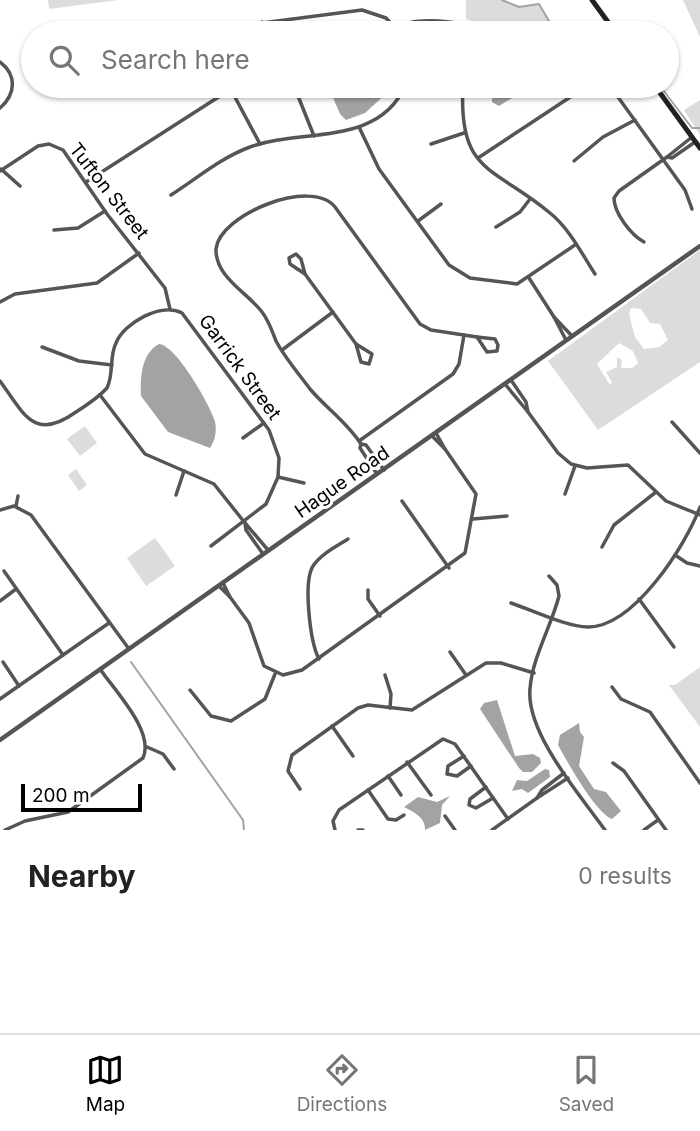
<!DOCTYPE html>
<style>
:root{--surface:#fff;--page:#f6f6f6;--text:#222;--muted:#767676;--line:#e0e0e0;--accent:#000}
body{margin:0;font-family:Inter,sans-serif;background:var(--page);color:var(--text)}
.scale{position:absolute;left:21px;bottom:18px;width:121px;box-sizing:border-box;padding-left:7px;border:4px solid #000;border-top:0;font-size:19px;line-height:24px;white-space:nowrap;color:#000;-webkit-text-stroke:5px #fff;paint-order:stroke}
.list{margin:0;padding:0;list-style:none}
h2{display:flex;justify-content:space-between;align-items:center;height:91px;margin:0;padding:0 28px;font-size:30px}
h2 small{font-size:23px;font-weight:400;color:var(--muted)}
.icon{flex:none;width:38px;height:38px;fill:none;stroke:currentColor;stroke-width:2;stroke-linecap:round;stroke-linejoin:round}
.map{position:relative;flex:none;width:700px;height:830px;overflow:hidden}
.search{position:absolute;background:var(--surface);box-shadow:0 2px 5px #0004;left:21px;right:21px;top:21px;height:77px;display:flex;align-items:center;gap:18px;box-sizing:border-box;padding:0 24px;border-radius:38px;color:var(--muted);font-size:26px}
.sheet{height:203px;background:var(--surface)}
nav{display:flex;justify-content:space-around;align-items:center;box-sizing:border-box;height:98px;border-top:2px solid var(--line);background:var(--surface);font-size:19px;color:var(--muted)}
nav a{display:grid;justify-items:center;gap:4px}
nav .on{color:var(--accent)}
.map>svg:first-child{display:block}
.green{fill:#dcdcdc;fill-rule:evenodd}
.water{fill:#a3a3a3}
.lines{fill:none;stroke-linecap:round;stroke-linejoin:round}
.stream{stroke:#a3a3a3;stroke-width:2}
.minor{stroke:#555;stroke-width:3.5}
.tertiary{stroke:#555;stroke-width:4.5}
.secondary{stroke:#222;stroke-width:5}
.labels{text-anchor:middle;dominant-baseline:central;stroke-width:6;stroke-linejoin:round;paint-order:stroke}
.street-label{font-size:19px;fill:#000;stroke:#fff}
</style>
<div class="map">
<svg width="700" height="830" viewBox="0 0 700 830">
<rect width="100%" height="100%" fill="#fff"/>
<!-- green -->
<g class="green">
<path d="M 48,0 L 118,0 L 49,9 Z"/>
<path d="M 466,0 L 502,0 L 519,7 L 539,4 L 556,33 L 512,33 L 466,19 Z"/>
<path d="M 683,0 L 700,0 L 700,37 Z"/>
<path d="M 700,100 L 700,135 L 684,110 Z"/>
<path d="M 700,250 L 700,362 L 598,430 L 548,361 ZM 631,308 L 641,309 L 650,323 L 660,324 L 668,340 L 659,347 L 644,349 L 635,337 L 629,314 ZM 619,343 L 633,351 L 638,363 L 632,368 L 621,368 L 622,360 L 617,357 L 617,367 L 606,372 L 612,382 L 610,385 L 597,364 Z"/>
<path d="M 85,426 L 97,443 L 80,456 L 67,439 Z"/>
<path d="M 76,469 L 87,485 L 79,491 L 68,475 Z"/>
<path d="M 155,538 L 175,566 L 146,586 L 127,558 Z"/>
<path d="M 700,667 L 700,727 L 669,685 L 675,685 Z"/>
</g>
<!-- water -->
<g class="water">
<path d="M 328,86 L 355,86 L 364,93 L 385,90 L 388,92 L 365,113 L 346,120 L 340,114 Z"/>
<path d="M 492,86 L 532,86 L 499,106 L 492,102 Z"/>
<path d="M 159,344 C 176,345 210,405 215,422 C 217,431 215,440 210,448 L 168,432 L 141,396 C 140,378 141,354 159,344 Z"/>
<path d="M 497,700 L 515,756 L 533,754 L 540,758 L 541,763 L 532,772 L 523,772 L 519,768 L 480,709 L 484,703 Z"/>
<path d="M 579,723 L 580,732 L 584,737 L 579,766 L 594,789 L 606,792 L 621,811 L 612,819 C 595,812 568,763 558,745 L 560,735 Z"/>
<path d="M 545,769 L 549,770 L 550,777 L 528,793 L 522,789 L 512,791 L 517,780 L 527,781 Z"/>
<path d="M 450,796 L 442,805 L 440,823 L 425,830 C 426,818 414,812 404,807 L 418,797 L 437,802 Z"/>
</g>
<g class="lines">
<!-- stream -->
<g class="stream">
<path d="M 502,0 L 519,7 L 539,4 L 556,33"/>
<path d="M 660,86 L 692,128 L 700,128"/>
<path d="M 131,662 L 243,820 L 244,830"/>
</g>
<!-- minor -->
<g class="minor">
<path d="M 262,22 L 264,33"/>
<path d="M 397,28 C 417,13 480,25 502,33"/>
<path d="M 202,33 L 216,29 L 362,10 L 386,18 L 400,33"/>
<path d="M 465,33 L 465,24"/>
<path d="M 0,62 C 17,75 16,94 0,108"/>
<path d="M 86,86 C 102,102 116,96 133,86"/>
<path d="M 229,86 L 260,144"/>
<path d="M 294,86 L 314,136"/>
<path d="M 463,86 C 458,174 494,166 550,213 C 569,228 582,254 595,274"/>
<path d="M 610,86 L 685,190 L 692,209"/>
<path d="M 359,127 L 379,169 L 449,265 L 470,278 L 517,284 L 575,245"/>
<path d="M 692,137 L 667,157 L 672,158 L 695,142"/>
<path d="M 431,144 L 464,133"/>
<path d="M 478,158 L 587,86"/>
<path d="M 574,161 L 603,137 L 635,120"/>
<path d="M 1,169 L 20,186"/>
<path d="M 0,171 L 38,146 L 49,144 L 63,150 L 107,214 L 165,288 L 170,309"/>
<path d="M 86,182 L 231,89"/>
<path d="M 171,195 C 196,179 222,157 250,147 C 301,128 378,147 405,86"/>
<path d="M 418,221 L 441,204"/>
<path d="M 496,227 L 520,212 L 530,199"/>
<path d="M 54,230 L 78,228 L 105,211"/>
<path d="M 644,242 C 631,235 614,213 614,198 L 619,191 L 667,157"/>
<path d="M 296,254 L 301,259 L 305,274 L 290,264 L 289,258 Z"/>
<path d="M 305,274 L 356,344"/>
<path d="M 529,278 L 554,317"/>
<path d="M 0,302 L 15,294 L 97,283 L 139,253"/>
<path d="M 477,337 L 495,339 L 498,345 L 497,351 L 487,352 Z"/>
<path d="M 566,340 L 554,317 L 572,336"/>
<path d="M 356,344 L 372,354 L 369,364 L 361,362 Z"/>
<path d="M 42,347 L 79,361 L 112,365"/>
<path d="M 282,350 L 333,312"/>
<path d="M 0,381 C 24,414 34,442 76,412 C 87,405 98,398 107,388 C 114,374 109,357 116,343 C 124,323 161,302 182,313 L 269,430 L 279,458 L 278,477 L 266,504 L 211,546"/>
<path d="M 505,384 L 528,412 L 526,402 L 511,380"/>
<path d="M 100,395 L 145,454 L 214,484 L 245,523"/>
<path d="M 528,412 L 558,453 L 571,464 L 587,468 L 628,465 L 666,501 L 700,515"/>
<path d="M 672,422 L 700,453"/>
<path d="M 432,436 L 445,449 L 436,433"/>
<path d="M 243,438 L 264,423"/>
<path d="M 359,441 L 453,374 L 459,364 L 464,335"/>
<path d="M 361,444 C 347,422 326,408 310,389 C 299,374 285,358 276,341 C 272,331 269,321 262,312 C 248,293 215,277 216,249 C 219,215 311,177 335,207 L 420,324 L 431,330 L 477,337"/>
<path d="M 377,474 L 360,448 L 361,444 L 366,445 L 384,470"/>
<path d="M 278,477 L 304,483"/>
<path d="M 565,494 L 575,466"/>
<path d="M 176,495 L 184,471"/>
<path d="M 402,501 L 449,568"/>
<path d="M 16,506 L 18,496"/>
<path d="M 0,510 L 14,506 L 31,515 L 129,649"/>
<path d="M 473,519 L 507,516"/>
<path d="M 602,547 L 614,525 L 656,492"/>
<path d="M 263,554 L 246,530 L 245,523 L 268,550"/>
<path d="M 675,555 L 687,563 L 700,566"/>
<path d="M 4,571 L 63,655"/>
<path d="M 549,576 L 557,585 L 559,596 C 551,627 532,658 530,689 C 526,733 580,795 605,830"/>
<path d="M 219,586 L 230,597 L 223,583"/>
<path d="M 368,590 L 368,599 L 380,616"/>
<path d="M 230,597 L 249,623 L 264,666 L 283,675 L 302,670 L 465,553 L 476,494 L 445,449"/>
<path d="M 639,599 L 674,647"/>
<path d="M 0,601 L 16,589"/>
<path d="M 511,603 C 532,610 567,627 588,627 C 634,627 686,545 700,507"/>
<path d="M 450,652 L 466,675"/>
<path d="M 319,659 C 310,642 303,582 313,566 C 321,554 337,546 348,539"/>
<path d="M 3,662 L 19,686"/>
<path d="M 385,675 L 391,694 L 390,708"/>
<path d="M 612,687 L 621,699 L 650,712 L 700,783"/>
<path d="M 190,690 L 211,716 L 231,721 L 265,699 L 275,674"/>
<path d="M 0,699 L 109,623"/>
<path d="M 332,726 L 353,756"/>
<path d="M 147,747 L 163,754 L 174,769"/>
<path d="M 464,756 L 448,766 L 447,774 L 457,776 L 471,766"/>
<path d="M 407,762 L 431,795"/>
<path d="M 613,763 L 624,771 L 666,830"/>
<path d="M 564,773 L 542,790 L 537,798 L 568,778"/>
<path d="M 388,776 L 401,795"/>
<path d="M 486,787 L 470,799 L 469,805 L 476,808 L 493,798"/>
<path d="M 300,789 L 288,771 L 292,755 L 358,708 L 368,705 L 412,710 L 486,663 L 501,663 L 534,673"/>
<path d="M 368,790 L 388,819 L 396,820 L 404,815"/>
<path d="M 445,816 L 455,830"/>
<path d="M 5,830 L 25,821 L 68,812 L 143,758 C 155,732 115,691 100,669"/>
<path d="M 335,830 L 333,821 L 339,810 L 443,739 L 455,744 L 508,819"/>
<path d="M 358,830 L 363,830"/>
<path d="M 492,830 L 537,798"/>
<path d="M 644,830 L 658,820"/>
</g>
<!-- tertiary -->
<path class="tertiary" d="M 0,740 L 700,246"/>
<!-- secondary -->
<g class="secondary">
<path d="M 592,0 L 616,33"/>
<path d="M 655,86 L 700,148"/>
</g>
</g>
<g class="labels">
<!-- street labels -->
<g class="street-label">
<text transform="translate(109 191) rotate(52)">Tufton Street</text>
<text transform="translate(240 367) rotate(54)">Garrick Street</text>
<text transform="translate(342 482) rotate(-35)">Hague Road</text>
</g>
</g>
</svg>
<div class="scale">200 m</div>
<div class="search"><svg class="icon" aria-label="search" viewBox="0 0 24 24"><circle cx="10" cy="10" r="6"/><path d="M15 15l6 6"/></svg>Search here</div>
</div>
<section class="sheet">
<h2>Nearby<small>0 results</small></h2>
<ul class="list">
</ul>
</section>
<nav>
<a class="on"><svg class="icon" aria-label="map" viewBox="0 0 24 24"><path d="M3 6l6-2 6 2 6-2v14l-6 2-6-2-6 2zM9 4v14M15 6v14"/></svg>Map</a>
<a><svg class="icon" aria-label="directions" viewBox="0 0 24 24"><path d="M12 3l9 9-9 9-9-9zM9 14v-3h6M13 9l2 2-2 2"/></svg>Directions</a>
<a><svg class="icon" aria-label="saved" viewBox="0 0 24 24"><path d="M7 4h10v16l-5-4-5 4z"/></svg>Saved</a>
</nav>
